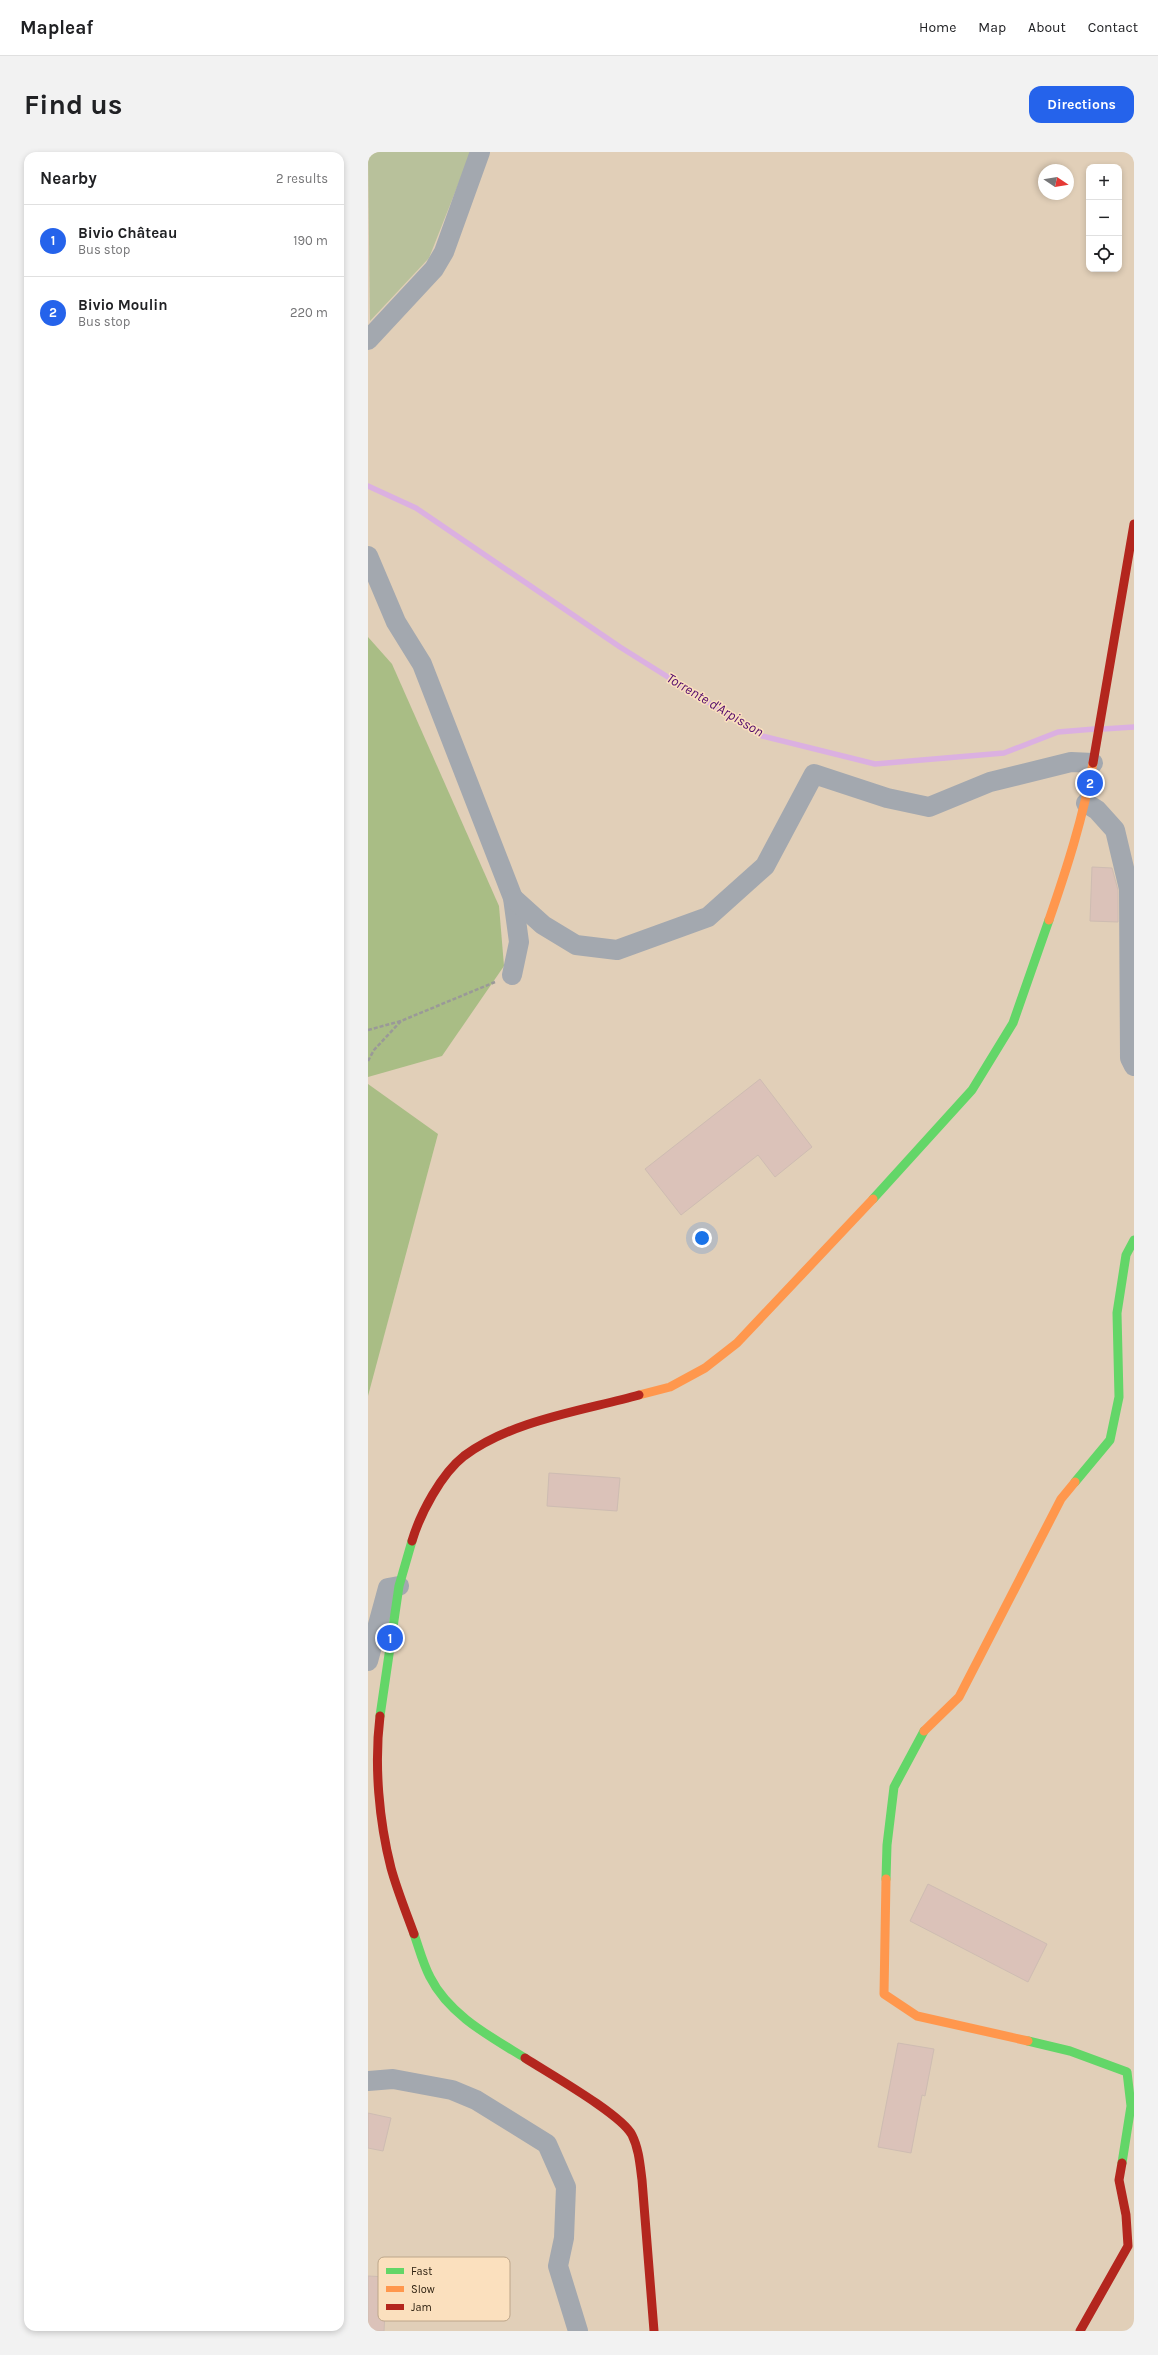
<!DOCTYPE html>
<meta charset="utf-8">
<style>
:root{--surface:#fff;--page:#f2f2f2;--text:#202124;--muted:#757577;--line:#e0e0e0;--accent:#2563eb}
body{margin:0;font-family:Karla,sans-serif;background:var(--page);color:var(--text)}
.controls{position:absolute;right:12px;top:12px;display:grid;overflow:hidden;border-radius:8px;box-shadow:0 2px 6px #0003}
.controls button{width:36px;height:36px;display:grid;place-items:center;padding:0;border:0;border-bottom:1px solid var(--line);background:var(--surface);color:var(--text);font:20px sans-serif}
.compass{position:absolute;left:670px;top:12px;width:36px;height:36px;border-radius:50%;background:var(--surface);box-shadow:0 2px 6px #0003;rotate:102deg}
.you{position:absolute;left:334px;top:1086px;width:14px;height:14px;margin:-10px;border:3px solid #fff;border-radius:50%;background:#1a73e8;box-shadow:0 0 0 6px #1a73e833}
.badge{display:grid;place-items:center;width:26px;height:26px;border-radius:50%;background:var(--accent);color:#fff;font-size:13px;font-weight:700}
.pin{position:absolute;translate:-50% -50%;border:2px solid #fff;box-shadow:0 1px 4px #0006}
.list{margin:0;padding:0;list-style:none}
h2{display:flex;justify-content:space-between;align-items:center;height:52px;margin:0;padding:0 16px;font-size:17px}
h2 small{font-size:13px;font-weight:400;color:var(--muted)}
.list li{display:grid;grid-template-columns:26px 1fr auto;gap:12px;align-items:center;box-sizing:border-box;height:72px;padding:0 16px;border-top:1px solid var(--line)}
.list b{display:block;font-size:15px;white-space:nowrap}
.list p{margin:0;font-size:13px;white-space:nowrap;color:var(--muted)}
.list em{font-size:13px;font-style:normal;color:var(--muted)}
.icon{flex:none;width:22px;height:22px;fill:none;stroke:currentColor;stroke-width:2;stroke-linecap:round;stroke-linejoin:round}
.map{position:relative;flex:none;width:766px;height:2179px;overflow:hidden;border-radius:12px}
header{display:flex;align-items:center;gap:24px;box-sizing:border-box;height:56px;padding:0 20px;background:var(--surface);border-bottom:1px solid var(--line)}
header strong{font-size:19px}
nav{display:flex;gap:22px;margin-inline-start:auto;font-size:14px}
.intro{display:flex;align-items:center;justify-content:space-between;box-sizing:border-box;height:96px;padding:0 24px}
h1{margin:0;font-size:28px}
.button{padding:10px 18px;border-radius:12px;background:var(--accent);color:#fff;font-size:14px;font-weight:700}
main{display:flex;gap:24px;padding:0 24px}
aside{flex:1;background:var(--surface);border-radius:12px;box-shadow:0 2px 6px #0003}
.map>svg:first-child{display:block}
.green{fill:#b8c19b}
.forest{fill:#a9bd85}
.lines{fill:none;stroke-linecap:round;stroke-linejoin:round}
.stream{stroke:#dbb0e1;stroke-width:5.5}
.building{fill:#dbc2b9;stroke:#cebcb2}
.path{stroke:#9a9998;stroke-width:2.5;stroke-dasharray:4 2;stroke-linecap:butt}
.street{stroke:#a3a8af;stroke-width:20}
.fast{stroke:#63d668;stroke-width:9}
.slow{stroke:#ff974d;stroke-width:9}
.jam{stroke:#b3261e;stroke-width:9}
.labels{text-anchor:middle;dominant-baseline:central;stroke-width:3;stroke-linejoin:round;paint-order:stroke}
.water-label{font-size:14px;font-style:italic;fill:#52096c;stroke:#fbe0be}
.key{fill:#fbe0be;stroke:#bda68a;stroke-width:1}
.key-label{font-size:11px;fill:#2d2010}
</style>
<header>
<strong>Mapleaf</strong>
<nav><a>Home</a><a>Map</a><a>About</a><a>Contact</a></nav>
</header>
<div class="intro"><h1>Find us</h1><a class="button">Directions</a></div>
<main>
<aside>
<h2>Nearby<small>2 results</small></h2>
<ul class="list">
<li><span class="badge">1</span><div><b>Bivio Château</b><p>Bus stop</p></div><em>190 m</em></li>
<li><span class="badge">2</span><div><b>Bivio Moulin</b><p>Bus stop</p></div><em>220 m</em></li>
</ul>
</aside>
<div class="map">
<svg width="766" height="2179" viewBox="0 0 766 2179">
<rect width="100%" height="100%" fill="#e1cfb8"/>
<!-- green -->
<path class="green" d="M 0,0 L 103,0 L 61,106 L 2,169 Z"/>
<!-- forest -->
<g class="forest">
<path d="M 0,485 L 24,512 L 131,754 L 136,814 L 74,904 L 0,925 Z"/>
<path d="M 0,932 L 70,982 L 0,1244 Z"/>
</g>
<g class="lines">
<!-- stream -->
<g class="stream">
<path d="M 0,334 L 48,356 L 252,495 L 394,584 L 507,612 L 636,601 L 690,580 L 727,577"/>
<path d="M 735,577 L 766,575"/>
</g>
</g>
<!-- building -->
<g class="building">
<path d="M 724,715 L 744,716 L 750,738 L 750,770 L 722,769 Z"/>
<path d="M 392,927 L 444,995 L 407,1025 L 390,1003 L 313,1063 L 277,1017 Z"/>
<path d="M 181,1321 L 252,1326 L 249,1359 L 179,1354 Z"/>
<path d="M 560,1732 L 679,1792 L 660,1830 L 542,1769 Z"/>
<path d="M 530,1891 L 566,1897 L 557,1944 L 554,1943 L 543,2001 L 510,1995 Z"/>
<path d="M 0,1961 L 23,1966 L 15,1999 L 0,1996 Z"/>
<path d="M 0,2124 L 19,2125 L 16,2179 L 0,2179 Z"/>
</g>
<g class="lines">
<!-- path -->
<g class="path">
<path d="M 0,878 L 33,869 L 127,830"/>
<path d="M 0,909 L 6,898 L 33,869"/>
</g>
<!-- street -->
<g class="street">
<path d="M 0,188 L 66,117 L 76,100 L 112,0"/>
<path d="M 0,404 L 28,470 L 54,512 L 145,746 L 151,790 L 144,823"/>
<path d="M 718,651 L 729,658 L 747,678 L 761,737 L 762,906 L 766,914"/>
<path d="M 145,746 L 175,773 L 208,793 L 249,798 L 340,765 L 397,714 L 446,622 L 519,646 L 561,655 L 622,630 L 703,610 L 725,611"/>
<path d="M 0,1509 L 20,1436 L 31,1434"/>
<path d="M 0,1929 L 25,1927 L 84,1938 L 108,1948 L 179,1992 L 198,2035 L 196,2086 L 190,2114 L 210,2179"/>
</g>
<!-- fast -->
<g class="fast">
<path d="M 505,1047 L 604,938 L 645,871 L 681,768"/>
<path d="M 707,1330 L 742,1288 L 751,1245 L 749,1161 L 758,1103 L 766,1088"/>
<path d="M 12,1564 L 31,1434 L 44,1389"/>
<path d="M 518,1727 L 519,1693 L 526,1635 L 556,1579"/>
<path d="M 46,1782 C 51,1796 55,1812 62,1825 C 81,1863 123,1885 157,1906"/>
<path d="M 660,1889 L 702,1899 L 759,1920 L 763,1954 L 754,2011"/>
</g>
<!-- slow -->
<g class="slow">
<path d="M 681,768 C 699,716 715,666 725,611"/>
<path d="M 271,1243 L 302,1235 L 337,1216 L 369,1191 L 505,1047"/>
<path d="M 556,1579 L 591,1545 L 693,1347 L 707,1330"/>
<path d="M 518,1727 L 516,1842 L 549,1864 L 660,1889"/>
</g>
<!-- jam -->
<g class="jam">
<path d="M 725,611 L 766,372"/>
<path d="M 44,1389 C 52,1362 73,1322 96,1304 C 145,1268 213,1259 271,1243"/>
<path d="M 12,1564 C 6,1613 11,1669 23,1716 C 29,1738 38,1760 46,1782"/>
<path d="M 157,1906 C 180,1921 253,1962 264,1983 C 271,1997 272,2013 274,2028 L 286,2179"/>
<path d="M 712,2179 L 760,2094 L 758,2063 L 751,2028 L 754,2011"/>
</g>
</g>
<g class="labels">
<!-- water labels -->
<g class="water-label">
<text transform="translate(347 553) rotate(31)">Torrente d'Arpisson</text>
</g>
</g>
<!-- legend -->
<rect x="10" y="2105" width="132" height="64" rx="6" class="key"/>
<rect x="18" y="2116" width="18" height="6" fill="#63d668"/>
<rect x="18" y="2134" width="18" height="6" fill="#ff974d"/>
<rect x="18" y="2152" width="18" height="6" fill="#b3261e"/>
<g class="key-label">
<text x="43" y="2123">Fast</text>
<text x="43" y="2141">Slow</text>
<text x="43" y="2159">Jam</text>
</g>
</svg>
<div class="controls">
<button>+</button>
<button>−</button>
<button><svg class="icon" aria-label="locate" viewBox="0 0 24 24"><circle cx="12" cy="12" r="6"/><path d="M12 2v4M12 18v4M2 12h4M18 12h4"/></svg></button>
</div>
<svg class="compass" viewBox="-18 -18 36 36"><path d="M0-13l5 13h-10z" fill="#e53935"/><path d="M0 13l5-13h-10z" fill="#757577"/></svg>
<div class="you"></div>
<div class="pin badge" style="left:22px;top:1486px">1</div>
<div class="pin badge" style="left:722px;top:631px">2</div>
</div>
</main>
